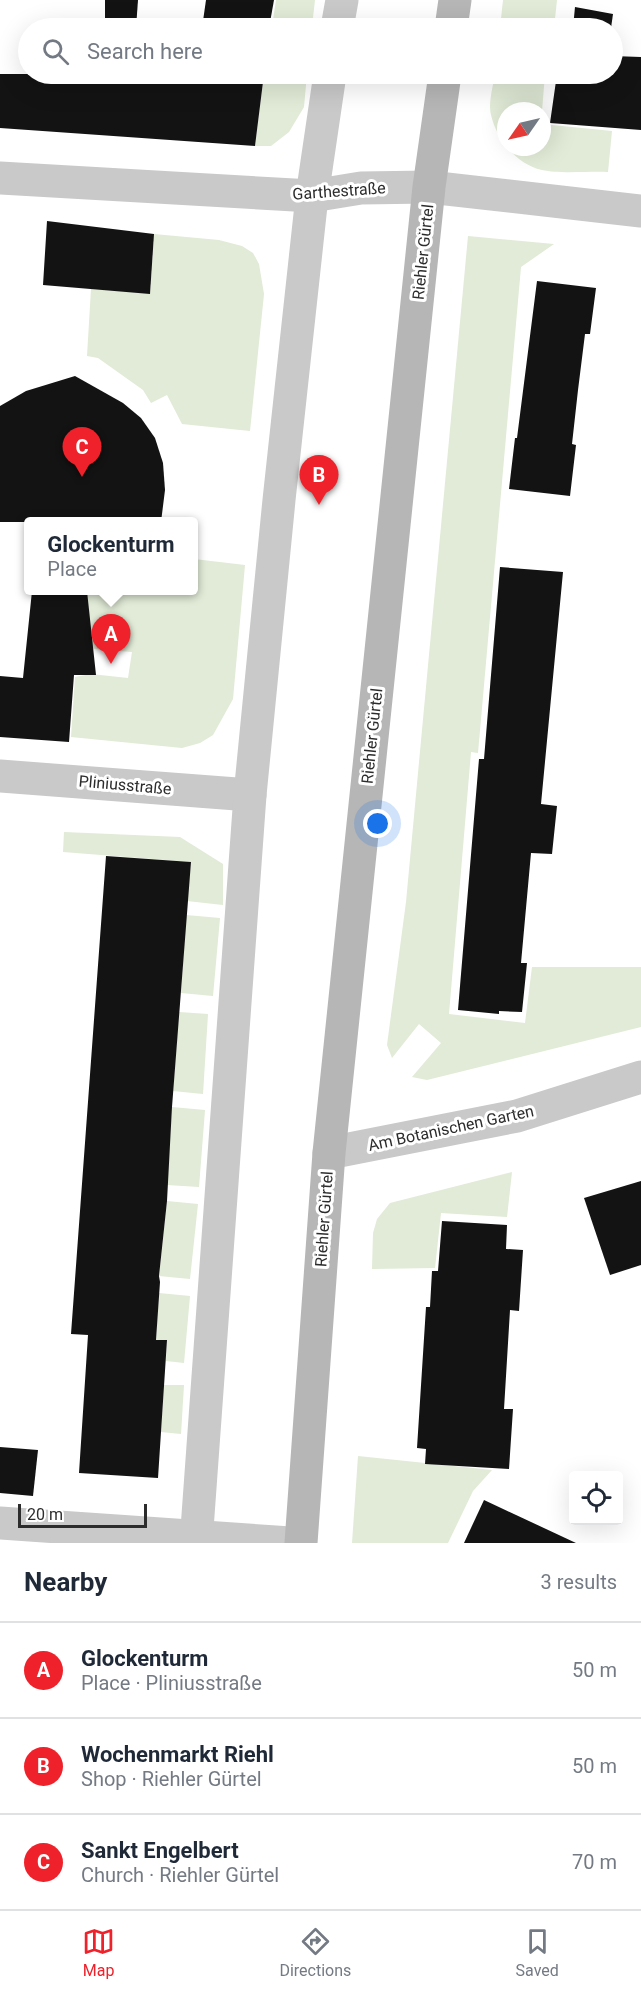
<!DOCTYPE html>
<meta charset="utf-8">
<style>
:root{--surface:#fff;--page:#f2f2f3;--text:#1f2937;--muted:#747a83;--line:#e0e1e3;--accent:#ef212a}
body{margin:0;font-family:Roboto,sans-serif;background:var(--page);color:var(--text)}
.controls{position:absolute;right:18px;bottom:18px;display:grid;overflow:hidden;border-radius:6px;box-shadow:0 6px 24px #0002}
.controls button{width:54px;height:54px;display:grid;place-items:center;padding:0;border:0;border-bottom:2px solid var(--line);background:var(--surface);color:var(--text);font:30px sans-serif}
.compass{position:absolute;left:497px;top:102px;width:54px;height:54px;border-radius:50%;background:var(--surface);box-shadow:0 6px 24px #0002;rotate:236deg}
.scale{position:absolute;left:18px;bottom:15px;width:129px;box-sizing:border-box;padding-left:6px;border:3px solid #2c2c2c;border-top:0;font-size:16px;line-height:21px;white-space:nowrap;color:#2c2c2c;-webkit-text-stroke:4px #fff;paint-order:stroke}
.you{position:absolute;left:378px;top:824px;width:21px;height:21px;margin:-15px;border:4px solid #fff;border-radius:50%;background:#1a73e8;box-shadow:0 0 0 9px #1a73e833}
.badge{display:grid;place-items:center;width:39px;height:39px;border-radius:50%;background:var(--accent);color:#fff;font-size:20px;font-weight:700}
.pin{position:absolute;translate:-50% -50px;filter:drop-shadow(0 2px 3px #0008)}
.pin::after{content:'';position:absolute;top:32px;width:21px;height:18px;background:inherit;clip-path:polygon(0 0,100% 0,50% 100%)}
.popup{position:absolute;left:24px;top:517px;width:174px;height:78px;box-sizing:border-box;display:grid;place-content:center;border-radius:6px;background:var(--surface);filter:drop-shadow(0 2px 4px #0005);font-size:20px;white-space:nowrap;color:var(--muted)}
.popup b{font-size:22px;color:var(--text)}
.popup::after{content:'';position:absolute;left:50%;top:100%;margin-left:-12px;border:12px solid transparent;border-top-color:var(--surface)}
.list{margin:0;padding:0;list-style:none}
h2{display:flex;justify-content:space-between;align-items:center;height:78px;margin:0;padding:0 24px;font-size:26px}
h2 small{font-size:20px;font-weight:400;color:var(--muted)}
.list li{display:grid;grid-template-columns:39px 1fr auto;gap:18px;align-items:center;box-sizing:border-box;height:96px;padding:0 24px;border-top:2px solid var(--line)}
.list b{display:block;font-size:22px;white-space:nowrap}
.list p{margin:0;font-size:20px;white-space:nowrap;color:var(--muted)}
.list em{font-size:20px;font-style:normal;color:var(--muted)}
.icon{flex:none;width:33px;height:33px;fill:none;stroke:currentColor;stroke-width:2;stroke-linecap:round;stroke-linejoin:round}
.map{position:relative;flex:none;width:641px;height:1543px;overflow:hidden}
.search{position:absolute;background:var(--surface);box-shadow:0 6px 24px #0002;left:18px;right:18px;top:18px;height:66px;display:flex;align-items:center;gap:15px;box-sizing:border-box;padding:0 21px;border-radius:33px;color:var(--muted);font-size:22px}
.sheet{height:366px;background:var(--surface)}
nav{display:flex;justify-content:space-around;align-items:center;box-sizing:border-box;height:84px;border-top:2px solid var(--line);background:var(--surface);font-size:16px;color:var(--muted)}
nav a{display:grid;justify-items:center;gap:3px}
nav .on{color:var(--accent)}
.map>svg:first-child{display:block}
.green{fill:#e1ebd7}
.building{fill:#131313}
.lines{fill:none;stroke-linecap:round;stroke-linejoin:round}
.street{stroke:#c9c9c9;stroke-width:33}
.secondary{stroke:#b6b6b6;stroke-width:33}
.labels{text-anchor:middle;dominant-baseline:central;stroke-width:6;stroke-linejoin:round;paint-order:stroke}
.street-label{font-size:16px;fill:#2c2c2c;stroke:#fff}
</style>
<div class="map">
<svg width="641" height="1543" viewBox="0 0 641 1543">
<rect width="100%" height="100%" fill="#fff"/>
<!-- green -->
<g class="green">
<path d="M 276,0 L 315,0 L 312,26 L 273,20 Z"/>
<path d="M 503,0 L 557,0 L 554,28 L 500,28 Z"/>
<path d="M 264,74 L 307,74 L 304,107 L 289,132 L 271,146 L 255,146 Z"/>
<path d="M 495,74 L 545,74 L 542,111 L 506,111 L 506,147 L 542,147 L 542,124 L 612,131 L 608,172 C 589,171 559,174 542,170 C 516,164 497,140 491,115 C 488,104 493,86 495,74 Z"/>
<path d="M 154,234 L 219,240 L 242,246 L 253,253 L 259,264 L 264,294 L 250,431 L 182,424 L 167,395 L 151,403 L 143,390 L 98,358 L 87,356 L 91,289 L 150,293 Z"/>
<path d="M 468,236 L 554,244 L 521,267 L 478,753 L 471,752 L 449,1014 L 525,1023 L 532,967 L 641,967 L 641,1027 L 427,1080 L 412,1077 L 441,1043 L 419,1024 L 392,1058 L 387,1045 L 406,902 Z"/>
<path d="M 194,559 L 245,565 L 233,699 L 213,735 L 200,743 L 182,748 L 71,737 L 75,677 L 91,674 L 128,678 L 132,652 L 95,649 L 73,644 L 79,594 L 100,595 L 103,590 L 194,590 Z"/>
<path d="M 64,832 L 180,837 L 223,864 L 223,905 L 187,901 L 191,862 L 63,852 Z"/>
<path d="M 186,915 L 220,918 L 213,996 L 181,993 Z"/>
<path d="M 179,1012 L 208,1014 L 203,1094 L 173,1091 Z"/>
<path d="M 172,1107 L 205,1110 L 199,1187 L 167,1185 Z"/>
<path d="M 512,1172 L 507,1217 L 441,1213 L 435,1268 L 372,1269 L 373,1233 L 377,1219 L 390,1203 Z"/>
<path d="M 167,1201 L 198,1204 L 190,1279 L 159,1276 Z"/>
<path d="M 159,1293 L 190,1296 L 184,1363 L 166,1361 L 167,1340 L 156,1340 Z"/>
<path d="M 164,1385 L 184,1385 L 181,1434 L 161,1432 Z"/>
<path d="M 358,1456 L 492,1470 L 473,1491 L 448,1543 L 352,1543 Z"/>
</g>
<!-- building -->
<g class="building">
<path d="M 105,0 L 138,0 L 136,28 L 105,28 Z"/>
<path d="M 206,0 L 274,0 L 269,28 L 202,28 Z"/>
<path d="M 575,7 L 613,14 L 611,28 L 573,28 Z"/>
<path d="M 612,56 L 641,57 L 641,130 L 550,123 L 557,74 L 612,74 Z"/>
<path d="M 0,74 L 264,74 L 255,146 L 0,128 Z"/>
<path d="M 47,221 L 154,234 L 150,294 L 43,285 Z"/>
<path d="M 537,281 L 596,288 L 590,334 L 585,334 L 578,390 L 572,444 L 576,445 L 570,496 L 509,489 L 515,438 L 517,438 Z"/>
<path d="M 75,376 L 123,403 L 141,418 L 155,438 L 163,463 L 165,490 L 161,522 L 0,522 L 0,406 L 26,391 Z"/>
<path d="M 500,567 L 563,572 L 541,804 L 557,806 L 552,854 L 531,853 L 521,963 L 527,963 L 522,1012 L 499,1011 L 499,1014 L 458,1010 L 479,759 L 484,759 Z"/>
<path d="M 32,591 L 87,591 L 96,675 L 74,675 L 69,742 L 0,737 L 0,676 L 23,678 Z"/>
<path d="M 106,856 L 191,862 L 172,1107 L 167,1201 L 159,1276 L 160,1282 L 156,1340 L 167,1340 L 158,1478 L 79,1473 L 88,1335 L 71,1334 Z"/>
<path d="M 641,1181 L 641,1265 L 610,1275 L 584,1198 Z"/>
<path d="M 442,1221 L 507,1225 L 506,1249 L 523,1250 L 519,1311 L 510,1310 L 504,1409 L 513,1409 L 509,1469 L 425,1464 L 426,1449 L 417,1448 L 426,1307 L 430,1307 L 432,1271 L 438,1271 Z"/>
<path d="M 0,1447 L 38,1450 L 33,1496 L 0,1493 Z"/>
<path d="M 484,1500 L 576,1543 L 464,1543 Z"/>
</g>
<g class="lines">
<!-- street -->
<g class="street">
<path d="M 337,28 L 342,0"/>
<path d="M 0,178 L 312,196 L 361,188 L 429,187 L 641,211"/>
<path d="M 0,776 L 250,795"/>
<path d="M 329,1153 L 517,1116 L 641,1077"/>
<path d="M 0,1523 L 290,1543"/>
<path d="M 196,1543 L 250,795 L 279,500 L 312,196 L 330,74"/>
</g>
<!-- secondary -->
<g class="secondary">
<path d="M 451,28 L 455,0"/>
<path d="M 301,1543 L 329,1153 L 429,187 L 445,74"/>
</g>
</g>
<g class="labels">
<!-- street labels -->
<g class="street-label">
<text transform="translate(339 191) rotate(-4)">Garthestraße</text>
<text transform="translate(423 252) rotate(-84)">Riehler Gürtel</text>
<text transform="translate(372 736) rotate(-84)">Riehler Gürtel</text>
<text transform="translate(125 785) rotate(5)">Pliniusstraße</text>
<text transform="translate(451 1128) rotate(-12)">Am Botanischen Garten</text>
<text transform="translate(324 1219) rotate(-86)">Riehler Gürtel</text>
</g>
</g>
</svg>
<div class="controls">
<button><svg class="icon" aria-label="locate" viewBox="0 0 24 24"><circle cx="12" cy="12" r="6"/><path d="M12 2v4M12 18v4M2 12h4M18 12h4"/></svg></button>
</div>
<svg class="compass" viewBox="-18 -18 36 36"><path d="M0-13l5 13h-10z" fill="#e53935"/><path d="M0 13l5-13h-10z" fill="#747a83"/></svg>
<div class="scale">20 m</div>
<div class="you"></div>
<div class="pin badge" style="left:111px;top:664px">A</div>
<div class="popup"><b>Glockenturm</b>Place</div>
<div class="pin badge" style="left:319px;top:505px">B</div>
<div class="pin badge" style="left:82px;top:477px">C</div>
<div class="search"><svg class="icon" aria-label="search" viewBox="0 0 24 24"><circle cx="10" cy="10" r="6"/><path d="M15 15l6 6"/></svg>Search here</div>
</div>
<section class="sheet">
<h2>Nearby<small>3 results</small></h2>
<ul class="list">
<li><span class="badge">A</span><div><b>Glockenturm</b><p>Place · Pliniusstraße</p></div><em>50 m</em></li>
<li><span class="badge">B</span><div><b>Wochenmarkt Riehl</b><p>Shop · Riehler Gürtel</p></div><em>50 m</em></li>
<li><span class="badge">C</span><div><b>Sankt Engelbert</b><p>Church · Riehler Gürtel</p></div><em>70 m</em></li>
</ul>
</section>
<nav>
<a class="on"><svg class="icon" aria-label="map" viewBox="0 0 24 24"><path d="M3 6l6-2 6 2 6-2v14l-6 2-6-2-6 2zM9 4v14M15 6v14"/></svg>Map</a>
<a><svg class="icon" aria-label="directions" viewBox="0 0 24 24"><path d="M12 3l9 9-9 9-9-9zM9 14v-3h6M13 9l2 2-2 2"/></svg>Directions</a>
<a><svg class="icon" aria-label="saved" viewBox="0 0 24 24"><path d="M7 4h10v16l-5-4-5 4z"/></svg>Saved</a>
</nav>
